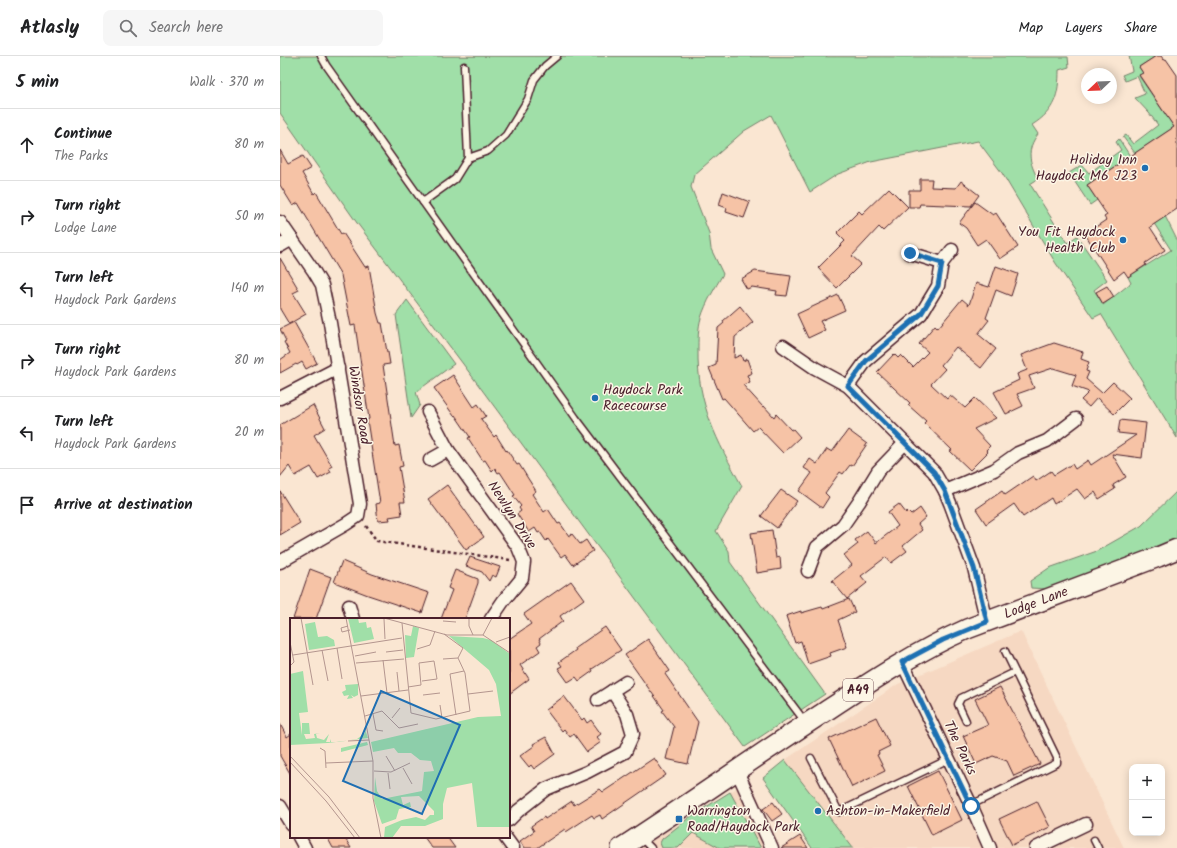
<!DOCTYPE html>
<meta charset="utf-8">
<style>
:root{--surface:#fff;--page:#f6f6f6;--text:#202124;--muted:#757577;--line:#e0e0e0}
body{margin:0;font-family:Kalam,sans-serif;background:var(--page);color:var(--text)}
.controls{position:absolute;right:12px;bottom:12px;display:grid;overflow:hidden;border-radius:8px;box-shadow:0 2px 10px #0003}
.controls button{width:36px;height:36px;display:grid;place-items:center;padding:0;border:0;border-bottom:1px solid var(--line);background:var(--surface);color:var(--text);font:20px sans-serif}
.compass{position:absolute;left:801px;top:12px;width:36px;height:36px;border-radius:50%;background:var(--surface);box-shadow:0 2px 10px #0003;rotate:247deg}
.stop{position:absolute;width:12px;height:12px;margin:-9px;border:3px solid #1f6fb2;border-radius:50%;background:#fff}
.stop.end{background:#1f6fb2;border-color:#fff;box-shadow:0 1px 4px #0008}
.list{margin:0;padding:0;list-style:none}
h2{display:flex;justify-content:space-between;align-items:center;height:52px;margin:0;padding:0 16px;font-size:17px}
h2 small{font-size:13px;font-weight:400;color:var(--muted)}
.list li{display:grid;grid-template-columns:26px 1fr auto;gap:12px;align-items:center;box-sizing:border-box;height:72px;padding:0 16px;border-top:1px solid var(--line)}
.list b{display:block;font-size:15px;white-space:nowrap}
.list p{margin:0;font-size:13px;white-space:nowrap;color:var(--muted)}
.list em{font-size:13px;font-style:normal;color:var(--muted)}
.icon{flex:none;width:22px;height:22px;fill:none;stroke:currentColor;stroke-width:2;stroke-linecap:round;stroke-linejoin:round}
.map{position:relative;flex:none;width:897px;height:792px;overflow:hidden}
header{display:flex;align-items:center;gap:24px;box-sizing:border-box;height:56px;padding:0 20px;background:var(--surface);border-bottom:1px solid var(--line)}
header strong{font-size:19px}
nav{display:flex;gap:22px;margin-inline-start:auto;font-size:14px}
.search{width:280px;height:36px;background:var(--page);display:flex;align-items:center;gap:10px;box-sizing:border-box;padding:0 14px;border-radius:8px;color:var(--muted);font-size:15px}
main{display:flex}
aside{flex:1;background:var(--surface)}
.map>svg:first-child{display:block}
.built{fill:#f6d8c2}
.green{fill:#a0dfa8;stroke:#757f6a}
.building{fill:#f6c3a6;stroke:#4a1f2b}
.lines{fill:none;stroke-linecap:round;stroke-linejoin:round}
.service-casing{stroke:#4a1f2b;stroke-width:9}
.minor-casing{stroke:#4a1f2b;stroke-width:15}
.primary-casing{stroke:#4a1f2b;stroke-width:22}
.path{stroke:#4a1f2b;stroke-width:2.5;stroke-dasharray:3 3;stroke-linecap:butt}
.service{stroke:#fcf5e5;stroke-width:6}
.minor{stroke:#fcf5e5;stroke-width:12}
.primary{stroke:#fcf5e5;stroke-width:19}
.route{stroke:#1f6fb2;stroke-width:5}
.poi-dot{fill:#1f6fb2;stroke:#fcf5e5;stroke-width:1.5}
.labels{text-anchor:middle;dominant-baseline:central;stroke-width:3;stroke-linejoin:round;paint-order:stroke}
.shield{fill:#fcf5e5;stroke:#7f5f63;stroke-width:1}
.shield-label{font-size:13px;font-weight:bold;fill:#4a1f2b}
.poi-label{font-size:14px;fill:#4a1f2b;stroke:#fcf5e5;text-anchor:start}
.street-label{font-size:14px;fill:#4a1f2b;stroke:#fcf5e5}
.inset-road{fill:none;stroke:#b4968f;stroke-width:1}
.view{fill:#1f6fb2;fill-opacity:0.15;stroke:#1f6fb2;stroke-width:2}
.inset-edge{fill:none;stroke:#4a1f2b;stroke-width:2}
</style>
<header>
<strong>Atlasly</strong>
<div class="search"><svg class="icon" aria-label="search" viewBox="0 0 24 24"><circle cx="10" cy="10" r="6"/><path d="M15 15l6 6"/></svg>Search here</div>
<nav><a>Map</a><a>Layers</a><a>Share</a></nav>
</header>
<main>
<aside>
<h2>5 min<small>Walk · 370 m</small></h2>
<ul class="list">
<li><svg class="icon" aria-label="ahead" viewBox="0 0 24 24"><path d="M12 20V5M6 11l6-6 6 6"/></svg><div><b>Continue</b><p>The Parks</p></div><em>80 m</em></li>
<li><svg class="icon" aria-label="right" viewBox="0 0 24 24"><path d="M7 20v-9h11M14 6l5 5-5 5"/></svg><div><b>Turn right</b><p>Lodge Lane</p></div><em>50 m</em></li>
<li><svg class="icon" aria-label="left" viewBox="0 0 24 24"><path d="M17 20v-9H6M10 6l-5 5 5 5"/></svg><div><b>Turn left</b><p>Haydock Park Gardens</p></div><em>140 m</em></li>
<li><svg class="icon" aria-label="right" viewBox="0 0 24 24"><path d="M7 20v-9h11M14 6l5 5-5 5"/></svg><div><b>Turn right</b><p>Haydock Park Gardens</p></div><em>80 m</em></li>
<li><svg class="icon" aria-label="left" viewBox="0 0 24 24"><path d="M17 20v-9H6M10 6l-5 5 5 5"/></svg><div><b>Turn left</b><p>Haydock Park Gardens</p></div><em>20 m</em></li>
<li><svg class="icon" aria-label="arrive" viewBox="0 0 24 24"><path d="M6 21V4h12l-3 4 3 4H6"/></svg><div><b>Arrive at destination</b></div></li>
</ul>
</aside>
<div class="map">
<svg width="897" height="792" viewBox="0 0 897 792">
<rect width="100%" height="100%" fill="#fae6d2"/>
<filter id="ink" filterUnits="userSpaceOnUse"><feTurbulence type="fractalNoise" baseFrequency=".025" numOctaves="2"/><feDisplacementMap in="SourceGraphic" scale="8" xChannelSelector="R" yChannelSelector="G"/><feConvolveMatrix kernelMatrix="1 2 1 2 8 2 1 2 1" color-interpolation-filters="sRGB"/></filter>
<g filter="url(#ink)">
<!-- built -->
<g class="built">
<path d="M 741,575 L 844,792 L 573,792 L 505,704 L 618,628 Z"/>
<path d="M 457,732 L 490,792 L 360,792 Z"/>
</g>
<!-- green -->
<g class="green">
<path d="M 0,0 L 788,1 L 789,11 L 779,14 C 779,38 775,55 752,69 L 758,78 C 746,94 749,106 758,123 L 750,128 L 787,187 L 797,180 L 827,224 L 814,234 L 823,248 L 823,249 L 851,227 L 848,221 L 891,194 L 861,147 L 885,160 L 897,184 L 897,382 L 821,258 L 813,262 L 775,206 L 722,117 L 698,85 L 591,106 L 558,118 L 530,136 L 491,59 L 464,75 L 414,119 L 411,131 L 429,177 L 431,193 L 443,218 C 435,232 426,246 421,262 C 418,272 418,284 418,295 C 417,348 437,385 462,430 L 436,475 L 449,495 L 450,506 L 545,638 L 465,691 L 183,308 L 77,167 L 0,57 Z"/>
<path d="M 849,0 L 876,0 L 859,11 L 863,17 L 859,20 L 894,71 L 855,97 L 843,81 L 846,79 L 853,88 L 878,69 L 869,57 L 855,42 L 865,38 L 857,20 L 845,25 L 842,19 L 852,15 Z"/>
<path d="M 839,83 L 850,100 L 807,129 L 817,144 L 810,149 L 789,117 L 802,109 L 809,117 L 841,94 L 836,86 Z"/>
<path d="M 127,244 L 174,308 L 136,336 L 140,349 L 131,362 L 116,259 Z"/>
<path d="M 897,435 L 897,485 L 782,534 L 751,532 L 750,525 L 769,512 L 817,495 L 861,470 Z"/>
<path d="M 505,704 L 573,792 L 532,792 L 483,722 Z"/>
<path d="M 450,736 L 481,792 L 440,792 L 413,777 L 398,792 L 382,792 L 380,787 L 382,783 L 410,761 Z"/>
</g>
<!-- building -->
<g class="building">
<path d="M 876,0 L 881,0 L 884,4 L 886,3 L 897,19 L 897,153 L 870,171 L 885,194 L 865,207 L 866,209 L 848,221 L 844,215 L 834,223 L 805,178 L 826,164 L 824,161 L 827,159 L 807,129 L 894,71 L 859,19 L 863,17 L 859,11 Z"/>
<path d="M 0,94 L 8,108 L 23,100 L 31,112 L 22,117 L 34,138 L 36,136 L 61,178 L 63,177 L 85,211 L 89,210 L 97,257 L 100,267 L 102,267 L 107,296 L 108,296 L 110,308 L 103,309 L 115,390 L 119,389 L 123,410 L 119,411 L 125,446 L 120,446 L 122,459 L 109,461 L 110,464 L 98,465 L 96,448 L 100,447 L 87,364 L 89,363 L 75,269 L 71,270 L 61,219 L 18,147 L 13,150 L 0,129 Z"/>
<path d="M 640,123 L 652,123 L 651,131 L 676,132 L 681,125 L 699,139 L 691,150 L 640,148 L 639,151 L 629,151 L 629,134 L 640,134 Z"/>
<path d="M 609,132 L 628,151 L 603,175 L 599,171 L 572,200 L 581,208 L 557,232 L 538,212 L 565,185 L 557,177 L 579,155 L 582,158 Z"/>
<path d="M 443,136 L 470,146 L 464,162 L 446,156 L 447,152 L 439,149 Z"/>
<path d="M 695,146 L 713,159 L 716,157 L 738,191 L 720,203 L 706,183 L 697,189 L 686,172 L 679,167 Z"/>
<path d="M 0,202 L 19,234 L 13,237 L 26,258 L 9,268 L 0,253 Z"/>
<path d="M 716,210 L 738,218 L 731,240 L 716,234 L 706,262 L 709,264 L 698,278 L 716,293 L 701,312 L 676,291 L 661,309 L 665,313 L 651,328 L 667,343 L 670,339 L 685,352 L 695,342 L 716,362 L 694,373 L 710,390 L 706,394 L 708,396 L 690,414 L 670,395 L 672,394 L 644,367 L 646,365 L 628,349 L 630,347 L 597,316 L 614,298 L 618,302 L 621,299 L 633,311 L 648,296 L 639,288 L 655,269 L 658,272 L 682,243 L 689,249 L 696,227 L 709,231 Z"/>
<path d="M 475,215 L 511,220 L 507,240 L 496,239 L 497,235 L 472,231 L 467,233 L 461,223 Z"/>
<path d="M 827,230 L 834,241 L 823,248 L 816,236 Z"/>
<path d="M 558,239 L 565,254 L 540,265 L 545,274 L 528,282 L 517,258 Z"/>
<path d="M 460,250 L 473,266 L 455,281 L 454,302 L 461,299 L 463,305 L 467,303 L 472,317 L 467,319 L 470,326 L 463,329 L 483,351 L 484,350 L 494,361 L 496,358 L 511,374 L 513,373 L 520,381 L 503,397 L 478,371 L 473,375 L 444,342 L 442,343 L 429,312 L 436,309 L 438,272 L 444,267 L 443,265 Z"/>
<path d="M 14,266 L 37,307 L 26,313 L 22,306 L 17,309 L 16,308 L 0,317 L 0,304 L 10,297 L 4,286 L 6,285 L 0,273 Z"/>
<path d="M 774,287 L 803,296 L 801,303 L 809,306 L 806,315 L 809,316 L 806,323 L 822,337 L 833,326 L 850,342 L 834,358 L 817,342 L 809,351 L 801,344 L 809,336 L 792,330 L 796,319 L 773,312 L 749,320 L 754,332 L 737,338 L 743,350 L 726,358 L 714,336 L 739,324 L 737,318 L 747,314 L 741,299 Z"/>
<path d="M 173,319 L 194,351 L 198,348 L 206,360 L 201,363 L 214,381 L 216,379 L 226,395 L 227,394 L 237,409 L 239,408 L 247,421 L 256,435 L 252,438 L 264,456 L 268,453 L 278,468 L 280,467 L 289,480 L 292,478 L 300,488 L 306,484 L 313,495 L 293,509 L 285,498 L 281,501 L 268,483 L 266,485 L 260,476 L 258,477 L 255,472 L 249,476 L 237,458 L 241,455 L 239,452 L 241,450 L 233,440 L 235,439 L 220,416 L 218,417 L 215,412 L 212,415 L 205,404 L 203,405 L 188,382 L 190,381 L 175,359 L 174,360 L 154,332 Z"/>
<path d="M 33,349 L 45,372 L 34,379 L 52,410 L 49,412 L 51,416 L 38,423 L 31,411 L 15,420 L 9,410 L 0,421 L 0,369 Z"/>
<path d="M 840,364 L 866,367 L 862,402 L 832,398 L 846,421 L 833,429 L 835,433 L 819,443 L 815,436 L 805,443 L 797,433 L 774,448 L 771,442 L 743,461 L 734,448 L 706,468 L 696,453 L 722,435 L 725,439 L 753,420 L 756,425 L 771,415 L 774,419 L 792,408 L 795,413 L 808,404 L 811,409 L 856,379 L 838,377 Z"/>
<path d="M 568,374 L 587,388 L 572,410 L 570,409 L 563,418 L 560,416 L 545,437 L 549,441 L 542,452 L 519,435 L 532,417 L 524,412 L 530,403 L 537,408 L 547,393 L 552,396 Z"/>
<path d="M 167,429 L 204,481 L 186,494 L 148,443 Z"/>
<path d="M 501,434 L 517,445 L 497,472 L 481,460 Z"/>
<path d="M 0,435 L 20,467 L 0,479 Z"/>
<path d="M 619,448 L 626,457 L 627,455 L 631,459 L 640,452 L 646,461 L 638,468 L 642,474 L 623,490 L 627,495 L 611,507 L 606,501 L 581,520 L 587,527 L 567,543 L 552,525 L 572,509 L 564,499 L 578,488 L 575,484 L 587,475 L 596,487 L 618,470 L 608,456 Z"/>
<path d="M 492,474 L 496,502 L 500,501 L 501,513 L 477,517 L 471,477 Z"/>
<path d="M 190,501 L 220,511 L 216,521 L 212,519 L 209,525 L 202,516 L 186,510 Z"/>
<path d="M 62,505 L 92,518 L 149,537 L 142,557 L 88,539 L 54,526 Z"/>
<path d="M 30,513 L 51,521 L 36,563 L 13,563 Z"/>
<path d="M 175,514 L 198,523 L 198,527 L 185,563 L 161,563 L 172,534 L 168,532 Z"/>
<path d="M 291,525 L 304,543 L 280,560 L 283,565 L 259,583 L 261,587 L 257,590 L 260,595 L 240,609 L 249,623 L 229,638 L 229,583 L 251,568 L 244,558 Z"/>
<path d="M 569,543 L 575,556 L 558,564 L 567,591 L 550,597 L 551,600 L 528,608 L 521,585 L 515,587 L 506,560 L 521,555 L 521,557 L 542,551 L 543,553 Z"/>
<path d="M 325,571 L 341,594 L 312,613 L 313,615 L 299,625 L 296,621 L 288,626 L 278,612 L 282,610 L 279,606 L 296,594 L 295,592 Z"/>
<path d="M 368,583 L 390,615 L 385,618 L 418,666 L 408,708 L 386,703 L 394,671 L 382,655 L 384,654 L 345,599 Z"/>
<path d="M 720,631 L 760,708 L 734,720 L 727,705 L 713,700 L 696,708 L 683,680 L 708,669 L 695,643 Z"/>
<path d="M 284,640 L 302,664 L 304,662 L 307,667 L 311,664 L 321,678 L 317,681 L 321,686 L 307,696 L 294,678 L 290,681 L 284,673 L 282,675 L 266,654 Z"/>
<path d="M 596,661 L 610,690 L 598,696 L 599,698 L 597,699 L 605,715 L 572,731 L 549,683 Z"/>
<path d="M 0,668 L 7,681 L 11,678 L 11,719 L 0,700 Z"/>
<path d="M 266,681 L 275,698 L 254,713 L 251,709 L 249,711 L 240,700 L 254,690 L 253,688 Z"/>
<path d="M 374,702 L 386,719 L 322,763 L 320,759 L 314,762 L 312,759 L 286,776 L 285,773 L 257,792 L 244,792 L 240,785 L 254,775 L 251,770 L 264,761 L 265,763 L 292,745 L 294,749 L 320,733 L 323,736 Z"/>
<path d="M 658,715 L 682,764 L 652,779 L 628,730 Z"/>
<path d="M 757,745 L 770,771 L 732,789 L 719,763 Z"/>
<path d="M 493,746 L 502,758 L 492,765 L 483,753 Z"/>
<path d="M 520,780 L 528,792 L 501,792 Z"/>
<path d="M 47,781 L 64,781 L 71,792 L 53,792 Z"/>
<path d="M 144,781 L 167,781 L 175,792 L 152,792 Z"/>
</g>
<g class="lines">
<!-- service casing -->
<g class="service-casing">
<g id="service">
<path d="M 41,0 L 46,9 L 296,362 L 526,667"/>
<path d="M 188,102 L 208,95 L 226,79 L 248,43 L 254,24 L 265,10 L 277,0"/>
<path d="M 143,146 L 175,123 L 188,102 L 184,10"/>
<path d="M 686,665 L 678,648 L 681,642 L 735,616"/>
<path d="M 531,702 L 559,756 L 669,703"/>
<path d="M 691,749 L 777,707 L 777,702 L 725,595"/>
<path d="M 361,782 L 371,792"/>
<path d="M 814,784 L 818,792"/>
</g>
</g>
<!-- minor casing -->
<g class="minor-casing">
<g id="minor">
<path d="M 0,166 L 33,214 L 42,229 L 50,267 L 80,448 L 78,460 L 66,468 L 0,506"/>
<path d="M 0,190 L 12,183"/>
<path d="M 630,197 L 662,207"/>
<path d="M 503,290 L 535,312 L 568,330 L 654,416 L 665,435 L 670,447 L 694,512 L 707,566"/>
<path d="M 568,330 L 586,305 L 641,258 L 658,230 L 662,207 L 672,194"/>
<path d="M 0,342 L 58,312"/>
<path d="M 148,356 L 168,394 L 238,491 L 244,506 L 242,522 L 224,544 L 211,563"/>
<path d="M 150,404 L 168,394"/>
<path d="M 665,435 L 714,414 L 738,397 L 767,385 L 796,363"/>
<path d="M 528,515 L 537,491 L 563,469 L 579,446 L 598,415 L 625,387"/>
<path d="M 69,550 L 73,563"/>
<path d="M 622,606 L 691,749 L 710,792"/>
<path d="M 318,644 L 346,626"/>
<path d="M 457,715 L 492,792"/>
<path d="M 0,750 L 11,768"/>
<path d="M 229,764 L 238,755 L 266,733 L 307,716 L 345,696 L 353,678 L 347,658 L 332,635"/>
<path d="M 19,781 L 25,792"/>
<path d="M 225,781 L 233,792"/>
<path d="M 756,792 L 806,768"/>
</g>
</g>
<!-- primary casing -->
<g class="primary-casing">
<path id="primary" d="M 341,792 C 409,748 475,701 543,657 C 590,626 635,596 687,573 L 878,501 L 897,493"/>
</g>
<!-- path -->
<path class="path" d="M 86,470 L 97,485 L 230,504"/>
<!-- service -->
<use href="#service" class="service"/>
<!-- minor -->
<use href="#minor" class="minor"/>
<!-- primary -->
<use href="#primary" class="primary"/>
</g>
</g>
<g class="lines" filter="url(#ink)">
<!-- route -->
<path class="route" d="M 630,197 L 662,207 L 658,230 L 641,258 L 586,305 L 568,330 L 654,416 L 665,435 L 694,512 L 707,566 L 663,584 L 622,606 L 691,750"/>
</g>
<!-- markers -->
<g class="poi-dot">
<circle cx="865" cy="112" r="4"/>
<circle cx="843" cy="184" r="4"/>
<circle cx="315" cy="342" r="4"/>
<circle cx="538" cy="755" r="4"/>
<rect x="395" y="759" width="8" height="8" rx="2"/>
</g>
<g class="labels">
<!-- shield labels -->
<rect class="shield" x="563" y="623" width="30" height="22" rx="3"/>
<g class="shield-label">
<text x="578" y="634">A49</text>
</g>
<!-- poi labels -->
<g class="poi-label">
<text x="857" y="104" text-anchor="end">Holiday Inn<tspan x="857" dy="16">Haydock M6 J23</tspan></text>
<text x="835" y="176" text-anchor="end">You Fit Haydock<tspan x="835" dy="16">Health Club</tspan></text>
<text x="323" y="334">Haydock Park<tspan x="323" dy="16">Racecourse</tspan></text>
<text x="407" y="755">Warrington<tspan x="407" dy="16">Road/Haydock Park</tspan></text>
<text x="546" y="755">Ashton-in-Makerfield</text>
</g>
<!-- street labels -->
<g class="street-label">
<text transform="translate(79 349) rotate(81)">Windsor Road</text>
<text transform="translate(232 459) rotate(57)">Newlyn Drive</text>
<text transform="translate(756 547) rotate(-21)">Lodge Lane</text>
<text transform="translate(680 692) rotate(64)">The Parks</text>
</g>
</g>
<!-- overview -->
<g transform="translate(10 562)">
<rect width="220" height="220" fill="#fae6d2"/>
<path d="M 58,0 L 68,0 L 69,5 L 76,4 L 77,10 L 81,9 L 84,21 L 64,25 ZM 25,4 L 28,19 L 37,18 L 44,22 L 45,28 L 19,32 L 15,6 ZM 123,8 L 129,10 L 124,39 L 116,40 L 115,17 L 121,18 ZM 159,18 L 193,20 L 201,22 L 220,36 L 220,209 L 187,209 L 182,165 L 157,170 L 153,186 L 153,201 L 135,208 L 111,208 L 102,220 L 94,220 L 95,209 L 112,202 L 126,199 L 135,202 L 140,197 L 144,197 L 144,193 L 129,178 L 111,179 L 113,187 L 120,184 L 121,189 L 109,191 L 106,201 L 92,206 L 84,183 L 85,159 L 87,173 L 92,181 L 132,173 L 134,154 L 144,153 L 141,143 L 130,142 L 121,135 L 108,135 L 104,130 L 83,134 L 81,124 L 188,99 L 211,98 L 206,66 L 199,52 ZM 13,53 L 18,94 L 9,95 L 12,117 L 12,105 L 19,105 L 20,116 L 14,116 L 16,121 L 25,120 L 24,116 L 30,115 L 26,116 L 27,120 L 34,122 L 39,116 L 36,124 L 40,124 L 41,121 L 41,124 L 49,124 L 67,121 L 75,115 L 75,111 L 78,120 L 38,125 L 0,127 L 0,56 ZM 68,66 L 68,77 L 64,79 L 61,77 L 63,80 L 57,81 L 59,77 L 54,78 L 52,74 L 56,72 L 55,67 ZM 77,124 L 78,127 L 51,134 L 51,130 Z" fill="#a0dfa8"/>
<path class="inset-road" d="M 11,0 L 23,67M 56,0 L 83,143 L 83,180 L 91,220M 94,0 L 157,17 L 193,17M 179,0 L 179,8 L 183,17M 94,1 L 95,21M 153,3 L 166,4M 112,5 L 121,95 L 146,101 L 180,93 L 175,55 L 168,40 L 173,30 L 154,16M 58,8 L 51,10 L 52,14 L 60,12M 193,17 L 220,35M 193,17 L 202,0M 0,24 L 4,44 L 0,48M 206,24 L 220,19M 47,30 L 52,61M 127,31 L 140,27 L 145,13M 32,32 L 38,63M 96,34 L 113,32M 3,37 L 112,20M 65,38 L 86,34M 153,41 L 168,40M 93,42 L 97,75M 66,45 L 114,41M 107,54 L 109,73M 118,69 L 131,67 L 129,45 L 144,43 L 147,61 L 132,63M 178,76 L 203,73M 133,77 L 150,75M 71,78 L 118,72M 150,87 L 152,100M 83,96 L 86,112 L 93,113M 166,97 L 160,56 L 174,53M 75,98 L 92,93 L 109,110 L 128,106M 102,100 L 110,90M 58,123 L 79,122M 30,130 L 35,133 L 36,150M 0,138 L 39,179 L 70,220M 96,138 L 105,153M 0,144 L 36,183 L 65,220M 36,145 L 83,143M 113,150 L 122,166M 84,153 L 101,154 L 120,145M 98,155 L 100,171"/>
<path class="view" d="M 91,73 L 170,107 L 132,196 L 53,163 Z"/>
<rect width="220" height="220" class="inset-edge"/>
</g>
</svg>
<div class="controls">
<button>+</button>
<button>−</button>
</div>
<svg class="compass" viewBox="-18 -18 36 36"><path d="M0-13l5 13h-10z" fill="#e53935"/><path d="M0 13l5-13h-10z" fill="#757577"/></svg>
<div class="stop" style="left:691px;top:750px"></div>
<div class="stop end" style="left:630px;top:197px"></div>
</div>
</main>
